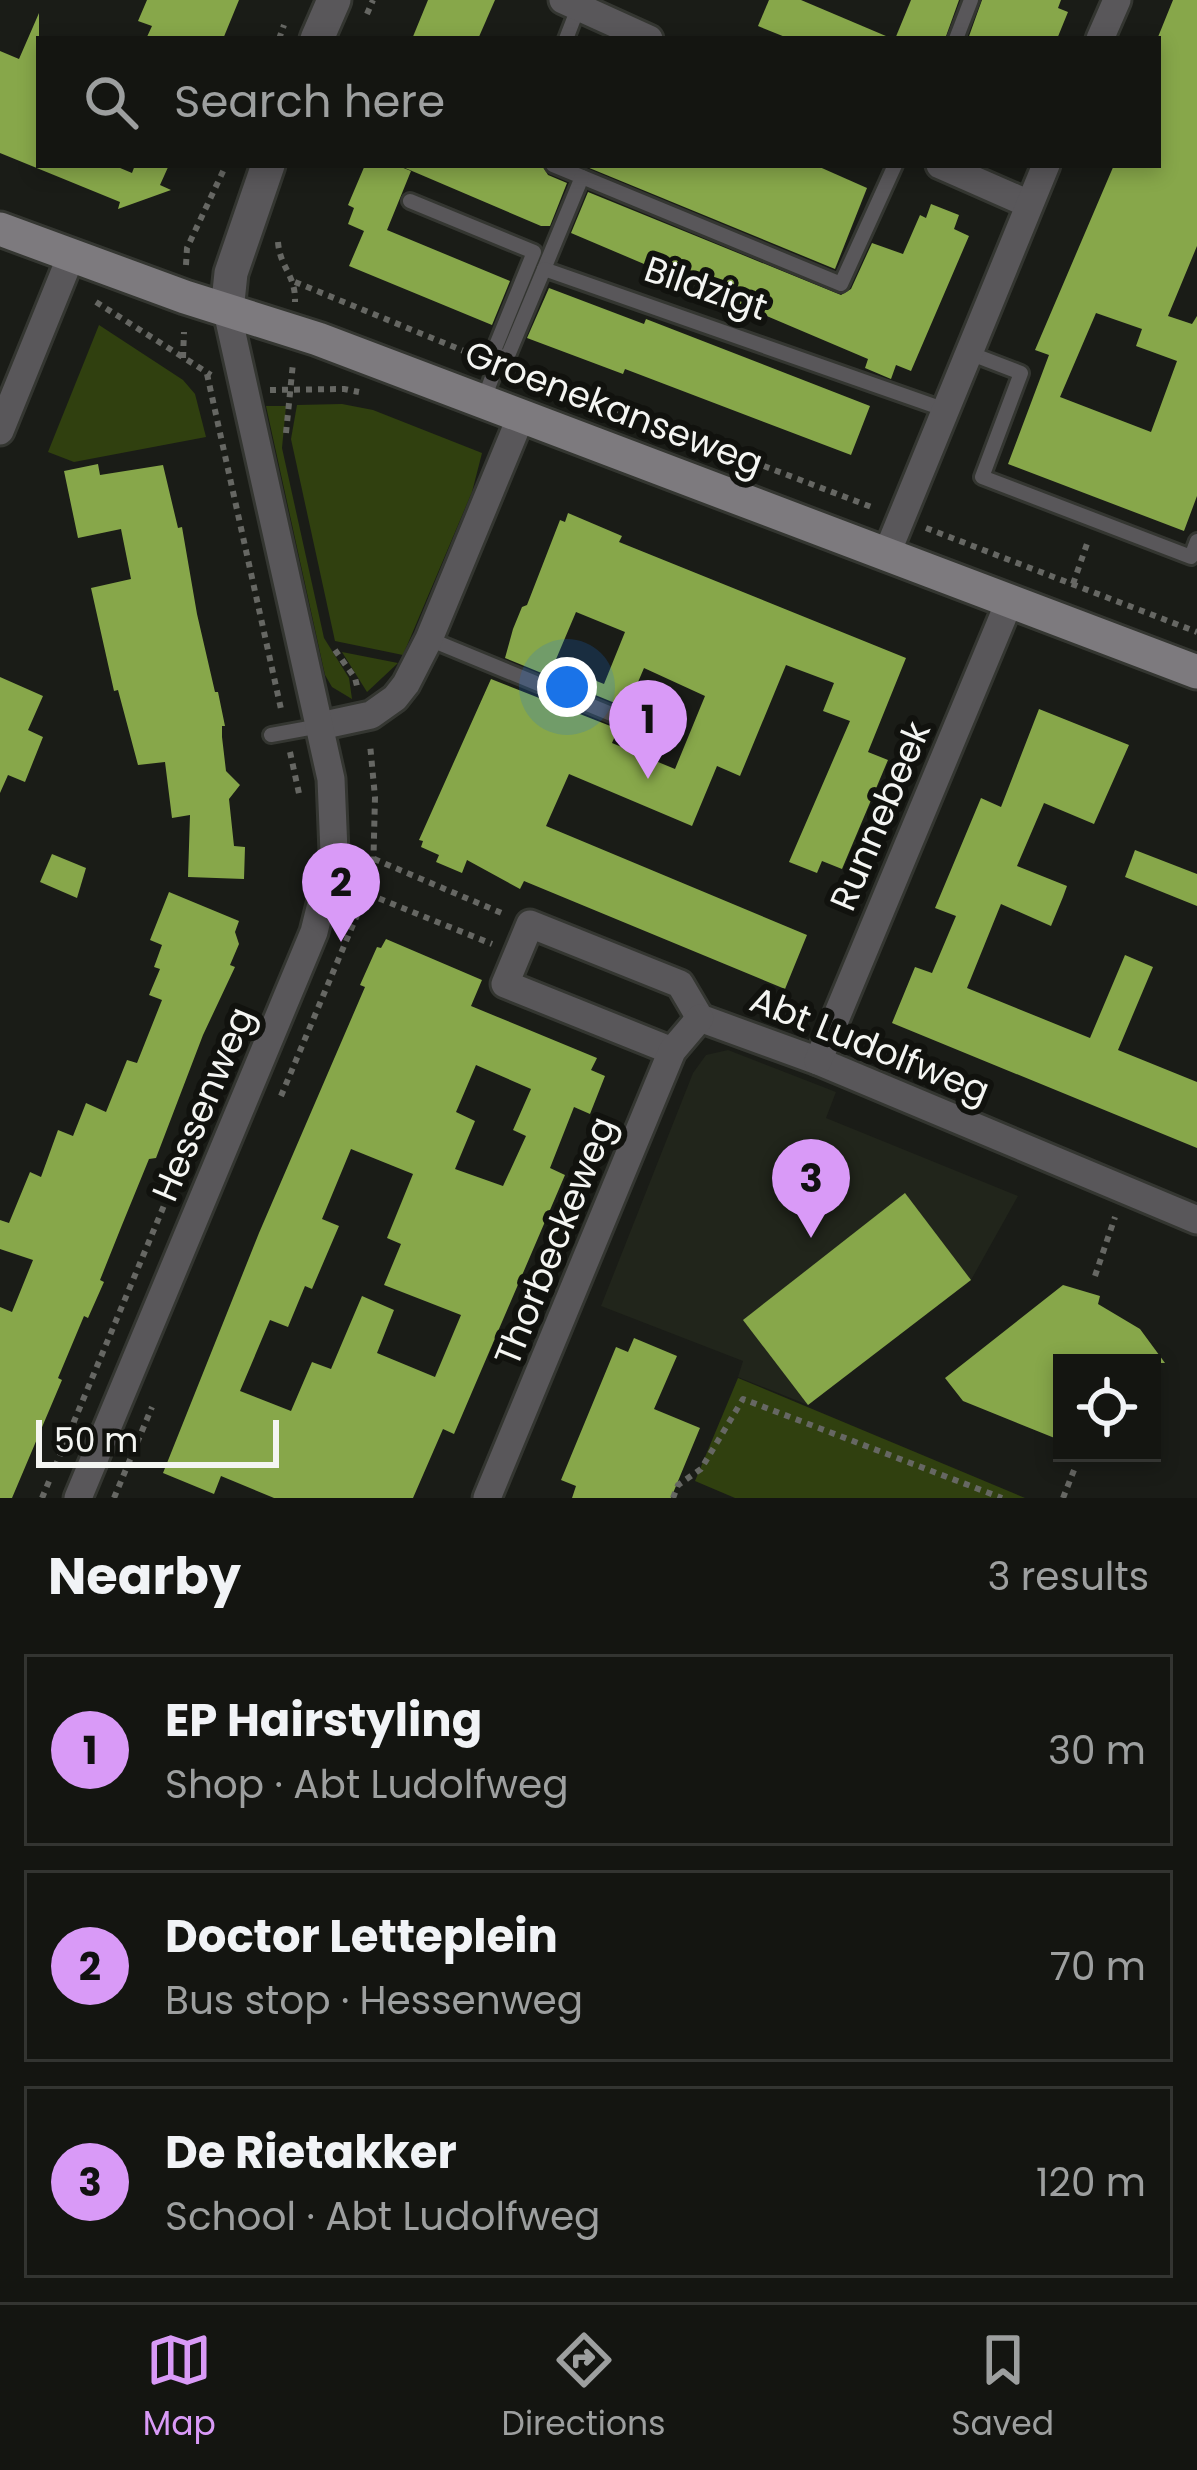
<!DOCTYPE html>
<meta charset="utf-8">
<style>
:root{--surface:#141511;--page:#21221f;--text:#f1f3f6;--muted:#9d9f9f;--line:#333431;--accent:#d99af7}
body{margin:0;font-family:Poppins,sans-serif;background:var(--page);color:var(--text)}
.controls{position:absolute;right:36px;bottom:36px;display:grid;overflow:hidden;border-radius:0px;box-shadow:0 6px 18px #0003}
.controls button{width:108px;height:108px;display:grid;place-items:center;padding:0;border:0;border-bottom:3px solid var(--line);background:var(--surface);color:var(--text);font:60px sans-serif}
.scale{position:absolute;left:36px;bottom:30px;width:243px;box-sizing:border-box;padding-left:12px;border:6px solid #f4f5f2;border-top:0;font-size:33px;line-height:42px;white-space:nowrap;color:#f4f5f2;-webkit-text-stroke:9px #11120e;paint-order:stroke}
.you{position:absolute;left:567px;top:687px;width:42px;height:42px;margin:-30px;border:9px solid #fff;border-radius:50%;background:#1a73e8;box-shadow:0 0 0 18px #1a73e833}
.badge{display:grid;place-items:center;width:78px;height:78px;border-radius:50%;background:var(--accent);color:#111;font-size:39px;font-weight:700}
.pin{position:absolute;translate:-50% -99px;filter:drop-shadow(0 3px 6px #0008)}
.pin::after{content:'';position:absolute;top:63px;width:42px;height:36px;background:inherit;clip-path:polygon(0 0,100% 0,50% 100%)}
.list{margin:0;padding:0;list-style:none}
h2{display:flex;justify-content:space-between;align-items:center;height:156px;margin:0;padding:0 48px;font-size:51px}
h2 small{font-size:39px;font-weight:400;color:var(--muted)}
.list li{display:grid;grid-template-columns:78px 1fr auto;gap:36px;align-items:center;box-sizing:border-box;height:192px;margin:0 24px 24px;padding:0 24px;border:3px solid var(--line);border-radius:0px}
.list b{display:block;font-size:45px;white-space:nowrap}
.list p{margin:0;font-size:39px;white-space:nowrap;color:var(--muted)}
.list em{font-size:39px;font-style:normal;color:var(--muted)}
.icon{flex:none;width:66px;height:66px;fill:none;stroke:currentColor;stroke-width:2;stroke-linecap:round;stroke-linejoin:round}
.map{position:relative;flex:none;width:1197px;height:1498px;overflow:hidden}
.search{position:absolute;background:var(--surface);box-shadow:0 6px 18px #0003;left:36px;right:36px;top:36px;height:132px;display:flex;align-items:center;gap:30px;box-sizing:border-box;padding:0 42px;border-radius:0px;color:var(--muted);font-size:45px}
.sheet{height:804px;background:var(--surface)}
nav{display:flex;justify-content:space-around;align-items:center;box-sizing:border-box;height:168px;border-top:3px solid var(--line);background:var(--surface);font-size:33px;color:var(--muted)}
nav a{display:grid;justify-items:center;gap:6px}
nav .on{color:var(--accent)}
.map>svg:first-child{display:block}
.built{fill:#21251b}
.green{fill:#30400f}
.building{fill:#87a74a;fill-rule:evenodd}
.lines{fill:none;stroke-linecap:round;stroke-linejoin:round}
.service-casing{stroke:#343631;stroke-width:20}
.minor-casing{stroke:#343631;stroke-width:33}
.tertiary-casing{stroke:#343631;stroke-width:39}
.secondary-casing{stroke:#343631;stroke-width:39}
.path{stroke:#666763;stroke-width:6;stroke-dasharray:6 6;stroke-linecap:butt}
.service{stroke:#59575a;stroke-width:14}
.minor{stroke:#59575a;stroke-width:27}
.tertiary{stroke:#59575a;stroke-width:33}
.secondary{stroke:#7d7a7e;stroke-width:33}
.labels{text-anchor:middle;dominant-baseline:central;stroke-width:12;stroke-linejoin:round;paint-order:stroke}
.street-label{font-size:36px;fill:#f4f5f2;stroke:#11120e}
</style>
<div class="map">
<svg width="1197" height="1498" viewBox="0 0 1197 1498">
<rect width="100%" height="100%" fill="#1a1c17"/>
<!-- built -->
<path class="built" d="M 728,1050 L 836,1092 L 826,1118 L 1018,1196 L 971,1280 L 808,1405 L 738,1377 L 743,1361 L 601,1306 L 693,1073 L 706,1055 Z"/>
<!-- green -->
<g class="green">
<path d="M 99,325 L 183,380 L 195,394 L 206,437 L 74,462 L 48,452 Z"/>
<path d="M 342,404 L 373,410 L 482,453 L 472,492 L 403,655 L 335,641 L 291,439 L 297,405 Z"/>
<path d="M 266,406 L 286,406 L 282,448 L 324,638 L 349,678 L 352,699 L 332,687 L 325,675 Z"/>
<path d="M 342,652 L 398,663 L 367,692 Z"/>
<path d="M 738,1378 L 1025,1498 L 735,1498 L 695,1481 Z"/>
</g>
<!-- building -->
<g class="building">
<path d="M 147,0 L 239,0 L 223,39 L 146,39 L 152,26 L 138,21 Z"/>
<path d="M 428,0 L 495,0 L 478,39 L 412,39 Z"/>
<path d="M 769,0 L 801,0 L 893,39 L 790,39 L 758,26 Z"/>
<path d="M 911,0 L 959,0 L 945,39 L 895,39 Z"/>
<path d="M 982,0 L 1061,0 L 1058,8 L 1068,12 L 1057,39 L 968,39 Z"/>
<path d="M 1173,0 L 1197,0 L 1197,246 L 1168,316 L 1192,324 L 1197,316 L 1197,496 L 1184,531 L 1008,464 L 1049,355 L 1035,350 L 1114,165 L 1158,165 L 1158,37 ZM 1096,313 L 1142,329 L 1136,346 L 1177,361 L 1151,432 L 1060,397 Z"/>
<path d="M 39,13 L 39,165 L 113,165 L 132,173 L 135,165 L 169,165 L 160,185 L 171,190 L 118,209 L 120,202 L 0,153 L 0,51 L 19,59 Z"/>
<path d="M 365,165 L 396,165 L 411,171 L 387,230 L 510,281 L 492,325 L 349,266 L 364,231 L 348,224 L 354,208 L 348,205 Z"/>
<path d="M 398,165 L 542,165 L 548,175 L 567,183 L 550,226 L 541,226 Z"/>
<path d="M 582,165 L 815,165 L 867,188 L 835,269 Z"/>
<path d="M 588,192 L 841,295 L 851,289 L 872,243 L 903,254 L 920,215 L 926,218 L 931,204 L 959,215 L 954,229 L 969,236 L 911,371 L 896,365 L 891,379 L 865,368 L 868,359 L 571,233 Z"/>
<path d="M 549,288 L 644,324 L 646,319 L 870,406 L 851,455 L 625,369 L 623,374 L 527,338 Z"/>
<path d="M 98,464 L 100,475 L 163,465 L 178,528 L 182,527 L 197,614 L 215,692 L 218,692 L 225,726 L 222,726 L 222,737 L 226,771 L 240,785 L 229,799 L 234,846 L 245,847 L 244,879 L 188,877 L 190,815 L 172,818 L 165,762 L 138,765 L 118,690 L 114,691 L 91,588 L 131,579 L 121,529 L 78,538 L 64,471 Z"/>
<path d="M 568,513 L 622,536 L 619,542 L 906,658 L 868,752 L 888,760 L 842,869 L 822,861 L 817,873 L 789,862 L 850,721 L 823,711 L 834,683 L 786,665 L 740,776 L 717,766 L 692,826 L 569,774 L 546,826 L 807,935 L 785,989 L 524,881 L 520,889 L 467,860 L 462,873 L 436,862 L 439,855 L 421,847 L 423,841 L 419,840 L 491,679 L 618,729 L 612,743 L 675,769 L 705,696 L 644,668 L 627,708 L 505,658 L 513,629 L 522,607 L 527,605 L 560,520 L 565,522 ZM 576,612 L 625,632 L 604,684 L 554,664 Z"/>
<path d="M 0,677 L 43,696 L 28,730 L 43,737 L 25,782 L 8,775 L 0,793 Z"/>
<path d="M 1039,709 L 1129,745 L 1094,824 L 1044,803 L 1017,866 L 1067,886 L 1063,897 L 1051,926 L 1001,904 L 967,988 L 1090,1038 L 1125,955 L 1153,967 L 1118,1050 L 1197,1082 L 1197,1148 L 892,1023 L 915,967 L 932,973 L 956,916 L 935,908 L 981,798 L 1001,807 Z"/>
<path d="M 1135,850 L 1197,874 L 1197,906 L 1125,877 Z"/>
<path d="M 52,854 L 86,868 L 77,898 L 40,882 Z"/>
<path d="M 169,892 L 239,921 L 235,932 L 239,944 L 230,965 L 235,967 L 203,1035 L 156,1158 L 149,1159 L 122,1225 L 100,1280 L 104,1282 L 88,1318 L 84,1316 L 58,1378 L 62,1380 L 12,1498 L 0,1498 L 0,1307 L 12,1312 L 33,1260 L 0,1249 L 0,1220 L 9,1223 L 30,1172 L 41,1177 L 58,1130 L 73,1136 L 86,1103 L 106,1112 L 127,1060 L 137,1063 L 162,1000 L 149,995 L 160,969 L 154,967 L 162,945 L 150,940 Z"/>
<path d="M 386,939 L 482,980 L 471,1006 L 597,1058 L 591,1070 L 605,1076 L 590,1114 L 574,1107 L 550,1168 L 565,1175 L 454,1434 L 443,1429 L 413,1498 L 274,1498 L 221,1476 L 214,1494 L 163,1473 L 259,1233 L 365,987 L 360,985 L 377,947 L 381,948 ZM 476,1065 L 531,1089 L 513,1130 L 526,1136 L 503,1186 L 455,1169 L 475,1121 L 456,1112 ZM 351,1149 L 413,1174 L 387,1238 L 401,1244 L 384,1285 L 461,1315 L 435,1377 L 377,1353 L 394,1310 L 362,1296 L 331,1369 L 312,1362 L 291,1411 L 240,1391 L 270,1320 L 288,1327 L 305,1286 L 312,1289 L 339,1226 L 322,1219 Z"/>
<path d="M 905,1193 L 971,1280 L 808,1405 L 743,1320 Z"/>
<path d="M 1063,1285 L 1100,1296 L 1098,1304 L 1140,1329 L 1165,1363 L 1062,1363 L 1062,1441 L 963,1401 L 945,1378 Z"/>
<path d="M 634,1338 L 677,1356 L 654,1409 L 700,1428 L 671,1498 L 572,1498 L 576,1486 L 561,1480 L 616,1347 L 628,1352 Z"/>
</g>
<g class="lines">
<!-- service casing -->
<g class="service-casing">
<g id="service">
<path d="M 566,39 L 578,8"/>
<path d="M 956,39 L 971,0"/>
<path d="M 553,165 L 841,284 L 895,165"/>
<path d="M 410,201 L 534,252 L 495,348 L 497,364"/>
<path d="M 544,269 L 582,177"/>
<path d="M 969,353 L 1021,373 L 982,477 L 1191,557 L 1197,541"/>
<path d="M 484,399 L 497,364 L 509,353 L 544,269 L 946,410"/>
<path d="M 429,639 L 655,732"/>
<path d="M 271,735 L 320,726"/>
</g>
</g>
<!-- minor casing -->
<g class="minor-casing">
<g id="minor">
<path d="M 563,0 L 649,39"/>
<path d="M 1100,39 L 1117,0"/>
<path d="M 940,165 L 1029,204"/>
<path d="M 0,431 L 71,256"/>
<path d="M 887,553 L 1046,165"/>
<path d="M 320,726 L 371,715 L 395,698 L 406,684 L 429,639 L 522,414"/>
<path d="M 672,1051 L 505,984 L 530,924 L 680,984 L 700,1018 L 818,1061 L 1197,1220"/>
<path d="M 818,1061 L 1010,600"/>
<path d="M 78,1498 L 314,932 L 334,852 L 331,779 L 227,311"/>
<path d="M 487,1498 L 672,1051 L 700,1018"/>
</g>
</g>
<!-- tertiary casing -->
<g class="tertiary-casing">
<g id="tertiary">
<path d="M 317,39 L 334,0"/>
<path d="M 227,311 L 231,273 L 268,165"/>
</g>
</g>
<!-- secondary casing -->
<g class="secondary-casing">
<path id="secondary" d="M 0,229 L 185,297 L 318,339 L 1197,672"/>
</g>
<!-- path -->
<g class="path">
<path d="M 367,14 L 373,0"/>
<path d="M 279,39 L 284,25"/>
<path d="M 278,242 C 280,268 296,275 295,302"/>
<path d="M 186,265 L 187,248 L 226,165"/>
<path d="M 295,282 L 476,356"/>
<path d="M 96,302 L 211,375"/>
<path d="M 183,358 L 184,332"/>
<path d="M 517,372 L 874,508"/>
<path d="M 207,374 L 281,709"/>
<path d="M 270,390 L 344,389 L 359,392"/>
<path d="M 286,433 L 293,363"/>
<path d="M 926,528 L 1197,632"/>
<path d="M 1073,584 L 1088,541"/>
<path d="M 335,650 L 355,678 L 358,690"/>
<path d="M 290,752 L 300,798"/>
<path d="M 374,859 L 504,914"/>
<path d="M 368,894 L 492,944"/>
<path d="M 281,1096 L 373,877 L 375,797 L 370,744"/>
<path d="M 1095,1276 L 1115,1217"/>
<path d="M 55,1467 L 193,1136"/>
<path d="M 42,1498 L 50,1479"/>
<path d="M 114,1498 L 152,1407"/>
<path d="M 673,1498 L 678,1485 L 701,1469 L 743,1399 L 1002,1498"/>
<path d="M 1063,1498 L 1076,1465"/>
</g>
<!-- service -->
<use href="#service" class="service"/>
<!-- minor -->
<use href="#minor" class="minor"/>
<!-- tertiary -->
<use href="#tertiary" class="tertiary"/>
<!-- secondary -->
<use href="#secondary" class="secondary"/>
</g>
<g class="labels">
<!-- street labels -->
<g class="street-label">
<text transform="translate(706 288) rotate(19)">Bildzigt</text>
<text transform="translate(614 408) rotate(21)">Groenekanseweg</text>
<text transform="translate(880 816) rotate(-67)">Runnebeek</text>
<text transform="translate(870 1045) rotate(22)">Abt Ludolfweg</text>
<text transform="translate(203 1104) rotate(-67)">Hessenweg</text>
<text transform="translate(555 1241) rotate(-68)">Thorbeckeweg</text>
</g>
</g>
</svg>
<div class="controls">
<button><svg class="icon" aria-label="locate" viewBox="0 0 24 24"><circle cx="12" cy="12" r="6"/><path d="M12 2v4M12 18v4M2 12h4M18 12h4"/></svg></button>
</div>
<div class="scale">50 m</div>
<div class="you"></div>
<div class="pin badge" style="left:648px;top:779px">1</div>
<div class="pin badge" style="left:341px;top:942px">2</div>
<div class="pin badge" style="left:811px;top:1238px">3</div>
<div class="search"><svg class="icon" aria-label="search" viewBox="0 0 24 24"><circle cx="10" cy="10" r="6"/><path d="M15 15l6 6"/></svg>Search here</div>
</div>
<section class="sheet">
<h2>Nearby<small>3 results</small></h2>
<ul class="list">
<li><span class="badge">1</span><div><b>EP Hairstyling</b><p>Shop · Abt Ludolfweg</p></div><em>30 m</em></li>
<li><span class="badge">2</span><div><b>Doctor Letteplein</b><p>Bus stop · Hessenweg</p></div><em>70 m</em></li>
<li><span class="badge">3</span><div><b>De Rietakker</b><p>School · Abt Ludolfweg</p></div><em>120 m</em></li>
</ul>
</section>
<nav>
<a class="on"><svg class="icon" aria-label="map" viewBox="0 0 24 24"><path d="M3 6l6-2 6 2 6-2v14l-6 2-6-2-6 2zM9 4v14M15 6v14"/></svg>Map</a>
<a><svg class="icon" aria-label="directions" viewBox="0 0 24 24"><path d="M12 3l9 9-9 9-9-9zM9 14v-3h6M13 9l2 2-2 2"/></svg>Directions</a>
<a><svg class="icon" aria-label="saved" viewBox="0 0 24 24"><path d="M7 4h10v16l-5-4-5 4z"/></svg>Saved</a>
</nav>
